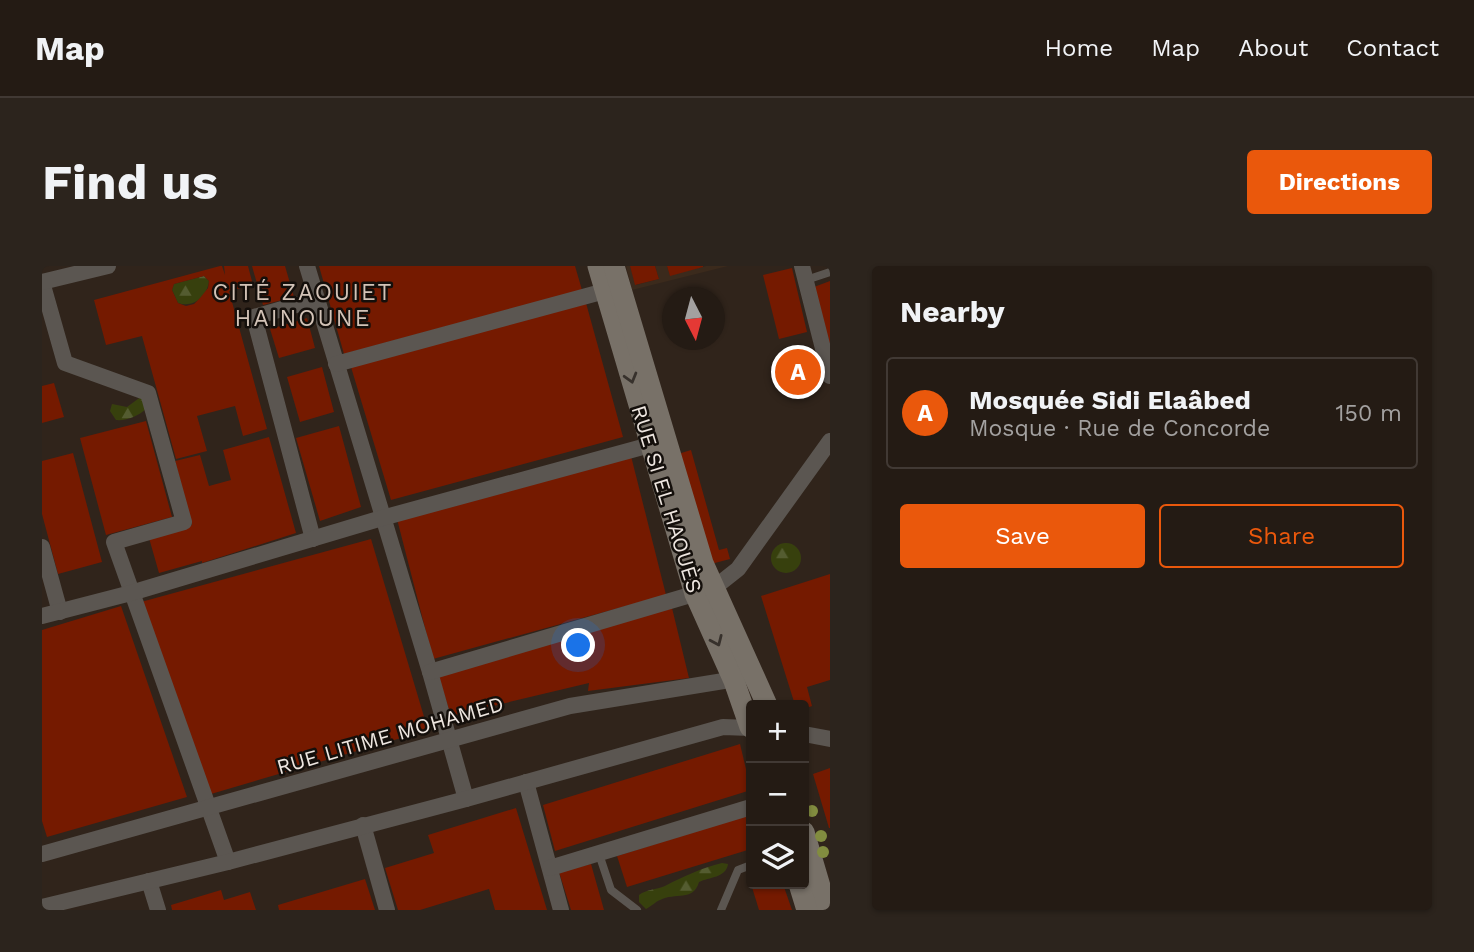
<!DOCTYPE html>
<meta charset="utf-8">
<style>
:root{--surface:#241b14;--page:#2c241d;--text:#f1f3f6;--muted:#a3a1a0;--line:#413934;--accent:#ea580c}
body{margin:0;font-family:"Work Sans",sans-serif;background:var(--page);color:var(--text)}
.controls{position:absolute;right:21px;bottom:21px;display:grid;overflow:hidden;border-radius:7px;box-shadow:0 2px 5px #0004}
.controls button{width:63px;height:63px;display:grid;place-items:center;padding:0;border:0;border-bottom:2px solid var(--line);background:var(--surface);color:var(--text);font:35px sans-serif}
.compass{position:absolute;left:620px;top:21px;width:63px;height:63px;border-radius:50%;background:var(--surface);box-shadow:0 2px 5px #0004;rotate:174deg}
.you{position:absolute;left:537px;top:380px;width:24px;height:24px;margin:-18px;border:5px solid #fff;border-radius:50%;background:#1a73e8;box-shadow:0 0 0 10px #1a73e833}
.badge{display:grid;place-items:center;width:46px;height:46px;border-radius:50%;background:var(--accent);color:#fff;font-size:23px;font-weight:700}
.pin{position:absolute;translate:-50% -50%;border:4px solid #fff;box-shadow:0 2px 7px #0006}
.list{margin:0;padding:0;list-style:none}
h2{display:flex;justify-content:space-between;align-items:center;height:91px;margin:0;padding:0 28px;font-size:30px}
h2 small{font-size:23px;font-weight:400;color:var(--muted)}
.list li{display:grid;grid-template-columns:46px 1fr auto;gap:21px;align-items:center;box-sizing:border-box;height:112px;margin:0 14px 14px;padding:0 14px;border:2px solid var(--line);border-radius:7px}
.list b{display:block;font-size:26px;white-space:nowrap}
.list p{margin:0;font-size:23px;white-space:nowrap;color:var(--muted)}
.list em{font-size:23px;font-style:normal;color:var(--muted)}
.actions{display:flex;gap:14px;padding:21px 28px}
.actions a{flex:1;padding:16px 0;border:2px solid var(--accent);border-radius:7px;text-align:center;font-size:24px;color:var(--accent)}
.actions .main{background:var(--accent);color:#fff}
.icon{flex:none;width:38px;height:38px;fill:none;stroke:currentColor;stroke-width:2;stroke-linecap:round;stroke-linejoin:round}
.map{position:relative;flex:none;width:788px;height:644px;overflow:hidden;border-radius:7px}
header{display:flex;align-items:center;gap:42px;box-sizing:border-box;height:98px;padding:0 35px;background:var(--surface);border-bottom:2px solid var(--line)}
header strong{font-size:33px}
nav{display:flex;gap:38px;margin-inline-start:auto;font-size:24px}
.intro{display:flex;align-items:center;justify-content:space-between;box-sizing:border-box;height:168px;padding:0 42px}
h1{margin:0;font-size:49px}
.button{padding:18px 32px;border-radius:7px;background:var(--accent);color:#fff;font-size:24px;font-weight:700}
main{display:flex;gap:42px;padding:0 42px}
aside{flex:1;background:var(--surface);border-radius:7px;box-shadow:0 2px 5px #0004}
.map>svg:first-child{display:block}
.built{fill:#3b2a1c}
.forest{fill:url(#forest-firs)}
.building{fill:#751a00;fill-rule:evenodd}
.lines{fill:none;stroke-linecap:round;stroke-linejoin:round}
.lane{stroke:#5b5651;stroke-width:8}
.street{stroke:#5b5651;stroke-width:16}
.secondary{stroke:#787168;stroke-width:21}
.tree{fill:#828c3f}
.oneway{stroke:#37312c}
.labels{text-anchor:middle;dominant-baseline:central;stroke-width:5;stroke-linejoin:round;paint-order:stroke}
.street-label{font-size:21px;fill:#eee6e0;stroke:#140f0b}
.neighbourhood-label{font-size:23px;letter-spacing:2px;fill:#d3c3b7;stroke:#140f0b}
</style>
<header>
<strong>Map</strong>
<nav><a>Home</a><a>Map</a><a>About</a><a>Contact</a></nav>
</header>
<div class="intro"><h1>Find us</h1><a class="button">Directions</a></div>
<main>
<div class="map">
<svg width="788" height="644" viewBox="0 0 788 644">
<defs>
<pattern id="forest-firs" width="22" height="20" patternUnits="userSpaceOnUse" patternTransform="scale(1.75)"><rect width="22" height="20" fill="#37400d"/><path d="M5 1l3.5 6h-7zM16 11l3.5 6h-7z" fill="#545c30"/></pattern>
</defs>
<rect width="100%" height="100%" fill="#30241b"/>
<!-- built -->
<path class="built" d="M 584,0 L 588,0 L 594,19 L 617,13 L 613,0 L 625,0 L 628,9 L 664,0 L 686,0 L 590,24 Z"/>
<!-- forest -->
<g class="forest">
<path d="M 162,10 L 167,15 C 165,31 151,42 136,37 L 130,24 L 132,18 Z"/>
<path d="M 100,130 L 104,143 C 96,150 85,155 74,154 L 68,145 L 70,138 L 85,141 Z"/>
<circle cx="744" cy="292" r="15"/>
<path d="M 680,597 L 686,598 C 684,612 667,611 657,616 C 651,636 633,626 618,634 C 613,636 610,640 604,643 L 597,636 L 597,629 C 605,623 614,624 623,620 C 642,610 660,602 680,597 Z"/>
</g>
<!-- building -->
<g class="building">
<path d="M 178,0 L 180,0 L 183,9 L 182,0 L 206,0 L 211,19 L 187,25 L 225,163 L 201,170 L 193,140 L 155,150 L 165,185 L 134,193 L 100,70 L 64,79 L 52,34 ZM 162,10 L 167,15 L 166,22 L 158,32 L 152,38 L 144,40 L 136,37 L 130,24 L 132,18 Z"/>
<path d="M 210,0 L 243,0 L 252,31 L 221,39 Z"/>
<path d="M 277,0 L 533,0 L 540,24 L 302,88 Z"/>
<path d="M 588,0 L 613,0 L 617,13 L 593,19 Z"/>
<path d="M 625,0 L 661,0 L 661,1 L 628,10 Z"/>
<path d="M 750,2 L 765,66 L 737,73 L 721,9 Z"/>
<path d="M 788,15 L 788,79 L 772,21 Z"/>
<path d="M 544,37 L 581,171 L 349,234 L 309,101 Z"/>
<path d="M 265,52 L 273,82 L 237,92 L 228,63 Z"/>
<path d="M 280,101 L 292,146 L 258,156 L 245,111 Z"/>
<path d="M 12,117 L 22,151 L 0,157 L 0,120 Z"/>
<path d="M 104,155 L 130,251 L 64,269 L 38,172 Z"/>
<path d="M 297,160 L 319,241 L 278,255 L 254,172 Z"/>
<path d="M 227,171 L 254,267 L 160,297 L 160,295 L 117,307 L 107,272 L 150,259 L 133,195 L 158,189 L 167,220 L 189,214 L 181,184 Z"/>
<path d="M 649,184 L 677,284 L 685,282 L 688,293 L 669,298 L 636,188 Z"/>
<path d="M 31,187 L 60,296 L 16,308 L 0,248 L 0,195 Z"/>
<path d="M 589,190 L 624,329 L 391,393 L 355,253 Z"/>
<path d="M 329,273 L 386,464 L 169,528 L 99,336 Z"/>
<path d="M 788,308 L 788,414 L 765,421 L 770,440 L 762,443 L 762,439 L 753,439 L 719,330 Z"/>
<path d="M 79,340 L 145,531 L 5,571 L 0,555 L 0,364 Z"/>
<path d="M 630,342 L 647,412 L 546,425 L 547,417 L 409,450 L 396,409 Z"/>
<path d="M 698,478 L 709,524 L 513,585 L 501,539 Z"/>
<path d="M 788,502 L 788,562 L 787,562 L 771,508 Z"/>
<path d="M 474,542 L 505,644 L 453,644 L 447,623 L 378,644 L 356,644 L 343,602 L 392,587 L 386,569 Z"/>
<path d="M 709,548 L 709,583 L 585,621 L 575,590 Z"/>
<path d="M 549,598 L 562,644 L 529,644 L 517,606 Z"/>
<path d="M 323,613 L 333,644 L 237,644 L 236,639 Z"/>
<path d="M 709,618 L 741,618 L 750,644 L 717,644 Z"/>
<path d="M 179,624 L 182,634 L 208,626 L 214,644 L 130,644 L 129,639 Z"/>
</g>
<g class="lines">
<!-- lane -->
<g class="lane">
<path d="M 764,14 L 788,6"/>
<path d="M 557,588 L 569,624 L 595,644"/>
<path d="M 679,644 L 696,604 L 709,599"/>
</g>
<!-- street -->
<g class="street">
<path d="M 265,0 L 388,406 L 424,533"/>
<path d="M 760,0 L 788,110"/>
<path d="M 0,16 L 23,97 L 106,127 L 142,256 L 72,276 L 186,596"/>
<path d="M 0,16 L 66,0"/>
<path d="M 294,98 L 563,25"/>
<path d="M 271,273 L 212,51 L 275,33"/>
<path d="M 0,281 L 18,346"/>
<path d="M 0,350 L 89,327 L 340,252 L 608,179"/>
<path d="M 388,406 L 672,322 L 696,303 L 788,175"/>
<path d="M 762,468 L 788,473"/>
<path d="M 484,516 L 519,644"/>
<path d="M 321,559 L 345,644"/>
<path d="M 0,588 L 528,440 L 700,412"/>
<path d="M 508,602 L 709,541"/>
<path d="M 107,615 L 116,644"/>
<path d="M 0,641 L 186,596 L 424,533 L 681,461 L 708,462"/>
</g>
<!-- secondary -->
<g class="secondary">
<path d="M 556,0 L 653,328 L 692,415 L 708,461"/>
<path d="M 572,0 L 661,297 L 725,439"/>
<path d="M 762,566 L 785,644"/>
<path d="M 757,618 L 765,644"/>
</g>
</g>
<!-- trees -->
<g class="tree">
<circle cx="770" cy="545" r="6"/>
<circle cx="779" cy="570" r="6"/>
<circle cx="781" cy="586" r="6"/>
</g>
<!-- one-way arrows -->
<defs><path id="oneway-chevron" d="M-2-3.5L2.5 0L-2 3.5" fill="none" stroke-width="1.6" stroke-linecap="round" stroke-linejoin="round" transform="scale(1.75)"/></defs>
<g class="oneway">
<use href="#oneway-chevron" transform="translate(589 112) rotate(74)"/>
<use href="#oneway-chevron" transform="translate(675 375) rotate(66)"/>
</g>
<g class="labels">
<!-- street labels -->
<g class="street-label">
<text transform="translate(625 233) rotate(73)">RUE SI EL HAOUÈS</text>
<text transform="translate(348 469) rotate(-16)">RUE LITIME MOHAMED</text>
</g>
<!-- neighbourhood labels -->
<g class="neighbourhood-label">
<text x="261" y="26">CITÉ ZAOUIET<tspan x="261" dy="26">HAINOUNE</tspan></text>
</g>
</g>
</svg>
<div class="controls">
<button>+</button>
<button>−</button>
<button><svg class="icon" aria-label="layers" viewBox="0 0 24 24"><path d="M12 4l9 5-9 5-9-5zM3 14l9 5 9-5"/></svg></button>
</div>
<svg class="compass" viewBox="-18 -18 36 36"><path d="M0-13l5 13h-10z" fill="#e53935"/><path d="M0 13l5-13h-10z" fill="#a3a1a0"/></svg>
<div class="you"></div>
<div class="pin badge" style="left:756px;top:106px">A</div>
</div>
<aside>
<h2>Nearby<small></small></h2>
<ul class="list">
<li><span class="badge">A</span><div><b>Mosquée Sidi Elaâbed</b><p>Mosque · Rue de Concorde</p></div><em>150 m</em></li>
</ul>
<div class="actions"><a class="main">Save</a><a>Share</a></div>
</aside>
</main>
